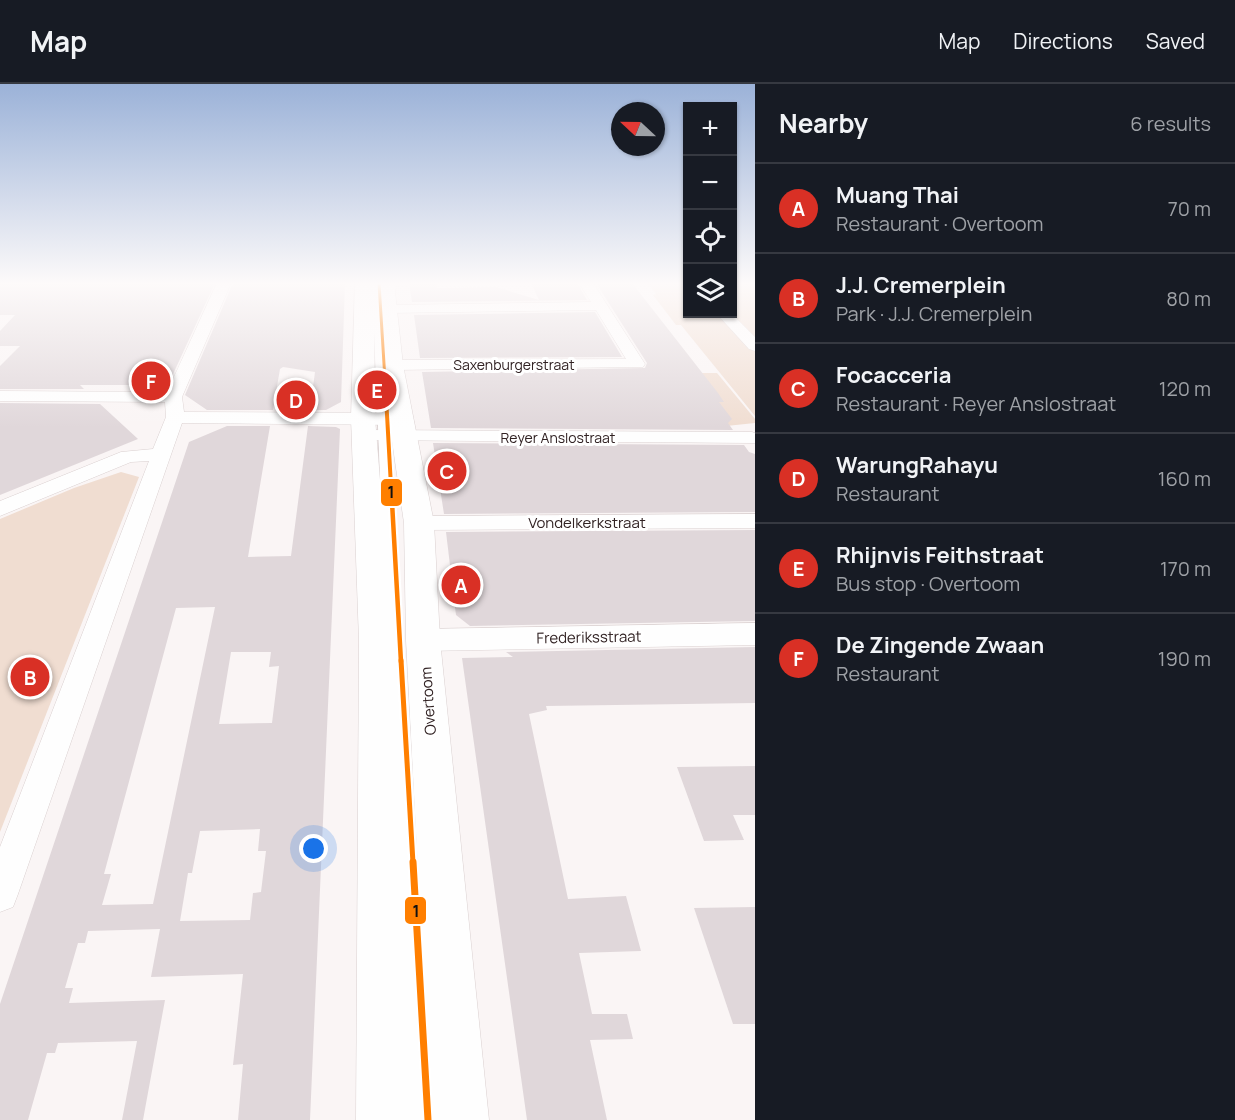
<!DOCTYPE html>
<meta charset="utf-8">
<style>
:root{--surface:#171b24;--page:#20242c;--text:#f1f3f6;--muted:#9ea1a6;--line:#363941;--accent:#d93025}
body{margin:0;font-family:Manrope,sans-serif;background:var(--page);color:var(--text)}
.controls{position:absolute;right:18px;top:18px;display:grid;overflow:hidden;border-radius:0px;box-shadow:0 2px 4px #0004}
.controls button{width:54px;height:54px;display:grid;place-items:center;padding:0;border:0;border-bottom:2px solid var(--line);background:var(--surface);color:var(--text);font:30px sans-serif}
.compass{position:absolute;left:611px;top:18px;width:54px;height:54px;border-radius:50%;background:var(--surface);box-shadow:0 2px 4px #0004;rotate:292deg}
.you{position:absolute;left:314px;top:765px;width:21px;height:21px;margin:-15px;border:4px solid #fff;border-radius:50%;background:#1a73e8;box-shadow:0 0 0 9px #1a73e833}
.badge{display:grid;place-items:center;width:39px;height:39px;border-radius:50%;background:var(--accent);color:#fff;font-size:20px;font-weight:700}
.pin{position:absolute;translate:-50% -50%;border:3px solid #fff;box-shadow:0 2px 6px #0006}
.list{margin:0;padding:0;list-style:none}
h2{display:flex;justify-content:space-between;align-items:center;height:78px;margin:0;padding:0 24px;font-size:26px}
h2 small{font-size:20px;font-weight:400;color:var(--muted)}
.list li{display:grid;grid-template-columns:39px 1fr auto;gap:18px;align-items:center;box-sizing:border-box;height:90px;padding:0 24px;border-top:2px solid var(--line)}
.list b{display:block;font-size:22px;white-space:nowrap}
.list p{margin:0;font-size:20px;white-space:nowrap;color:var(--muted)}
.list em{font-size:20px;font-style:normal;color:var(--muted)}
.icon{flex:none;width:33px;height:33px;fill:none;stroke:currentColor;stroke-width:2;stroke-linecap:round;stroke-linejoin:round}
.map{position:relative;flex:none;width:755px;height:1036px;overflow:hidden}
header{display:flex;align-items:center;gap:36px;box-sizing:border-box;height:84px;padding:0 30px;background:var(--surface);border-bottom:2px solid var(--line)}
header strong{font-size:28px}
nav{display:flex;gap:33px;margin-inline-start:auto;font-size:21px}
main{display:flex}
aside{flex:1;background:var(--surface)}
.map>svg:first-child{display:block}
.green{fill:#f0ddd1}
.building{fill:#e0d7da;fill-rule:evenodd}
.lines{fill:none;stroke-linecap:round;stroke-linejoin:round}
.lane-casing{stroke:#dad0d0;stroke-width:1}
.street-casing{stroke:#dad0d0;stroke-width:1}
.secondary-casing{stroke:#dad0d0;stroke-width:1}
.lane{fill:#fefefe;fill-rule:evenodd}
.street{fill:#fefefe;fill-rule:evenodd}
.secondary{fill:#fefefe;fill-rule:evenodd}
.tram-1-far4-casing{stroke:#fff;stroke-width:6}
.tram-1-far3-casing{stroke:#fff;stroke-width:8}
.tram-1-far2-casing{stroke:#fff;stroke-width:9}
.tram-1-far1-casing{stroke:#fff;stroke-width:10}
.tram-1-casing{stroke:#fff;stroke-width:11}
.tram-1-far4{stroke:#ff7f00;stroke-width:3}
.tram-1-far3{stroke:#ff7f00;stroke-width:4}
.tram-1-far2{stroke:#ff7f00;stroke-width:4.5}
.tram-1-far1{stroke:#ff7f00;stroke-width:5}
.tram-1{stroke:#ff7f00;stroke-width:7}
.labels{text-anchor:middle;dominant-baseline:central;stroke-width:6;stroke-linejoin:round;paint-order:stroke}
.far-street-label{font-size:14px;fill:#312223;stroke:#fff}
.street-label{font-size:15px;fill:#312223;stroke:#fff}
.line-badge{stroke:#fff;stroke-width:2}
.pale-badge-label{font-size:16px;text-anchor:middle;font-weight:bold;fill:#111}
</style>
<header>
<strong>Map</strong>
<nav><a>Map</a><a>Directions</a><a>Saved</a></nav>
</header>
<main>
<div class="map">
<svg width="755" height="1036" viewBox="0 0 755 1036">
<rect width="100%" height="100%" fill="#faf5f5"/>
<!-- green -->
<g class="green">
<path d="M 647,199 L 687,199 L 688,230 L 732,230 L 733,199 L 755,199 L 755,332 L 681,241 L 676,241 L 653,211 L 656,210 Z"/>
<path d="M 697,289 L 717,289 L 755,335 L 755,339 L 726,342 Z"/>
<path d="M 121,388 L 139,393 L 0,748 L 0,435 L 74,404 Z"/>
</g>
<!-- building -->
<g class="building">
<path d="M 0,199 L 215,199 L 168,301 L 80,301 L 84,305 L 0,305 L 0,282 L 20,262 L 0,262 L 0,247 L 15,231 L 0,231 Z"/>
<path d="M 233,199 L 345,199 L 341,318 L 326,326 L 310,326 L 315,288 L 283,283 L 280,285 L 273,326 L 207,326 L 185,311 Z"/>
<path d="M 409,199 L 436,199 L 437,204 L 496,203 L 539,216 L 531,199 L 577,199 L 587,216 L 412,218 Z"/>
<path d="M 596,199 L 632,199 L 718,309 L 724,318 L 719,318 L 732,335 L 728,339 L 733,346 L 431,344 L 422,288 L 645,284 L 647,279 Z"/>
<path d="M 595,228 L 622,273 L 420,274 L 414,231 Z"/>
<path d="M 0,319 L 100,320 L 138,355 L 0,411 Z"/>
<path d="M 227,342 L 270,342 L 248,473 L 291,472 L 308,342 L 336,343 L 340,345 L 310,1036 L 238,1036 L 243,980 L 233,981 L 243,890 L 151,893 L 160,845 L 88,847 L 85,859 L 78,859 L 65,904 L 73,904 L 69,919 L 165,916 L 143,1036 L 122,1036 L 137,957 L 58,959 L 55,969 L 47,969 L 28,1036 L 0,1036 L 0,920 L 189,358 ZM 215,523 L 153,820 L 102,821 L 111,790 L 104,790 L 176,524 ZM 231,568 L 271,568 L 269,583 L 279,582 L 272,639 L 219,640 ZM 260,745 L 258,767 L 266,767 L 261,808 L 253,809 L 250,836 L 180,837 L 188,789 L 192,789 L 200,747 Z"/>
<path d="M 433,359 L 744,361 L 749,368 L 755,370 L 755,428 L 444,430 Z"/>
<path d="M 755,446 L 755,537 L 470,542 L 456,531 L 446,448 Z"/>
<path d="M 755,563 L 755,619 L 546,622 L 547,626 L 529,630 L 568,815 L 626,812 L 641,867 L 579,869 L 592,930 L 627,930 L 633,955 L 590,956 L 607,1036 L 527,1036 L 462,574 L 513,573 L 506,568 Z"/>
<path d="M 755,682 L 755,731 L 733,731 L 744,756 L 704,757 L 677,683 Z"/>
<path d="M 755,823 L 755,940 L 733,940 L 694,824 Z"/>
</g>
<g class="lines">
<!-- lane casing -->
<g class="lane-casing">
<path id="lane" d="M 372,199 L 380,199 L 431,1036 L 407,1036 Z"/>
</g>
<!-- street casing -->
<g class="street-casing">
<g id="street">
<path d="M 217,199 L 231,199 L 182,313 L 184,328 L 402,329 L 409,331 L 411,335 L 409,339 L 402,341 L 182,339 L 18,810 L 13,823 L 0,828 L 0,763 L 149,377 L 131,378 L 0,432 L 0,417 L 121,368 L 153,365 L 166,333 L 165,318 L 0,317 L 0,307 L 167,308 Z"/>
<path d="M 579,199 L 593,199 L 645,280 L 643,283 L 392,286 L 384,281 L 392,276 L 626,275 L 596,226 L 387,229 L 380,225 L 387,221 L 591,218 Z"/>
<path d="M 717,230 L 732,230 L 755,253 L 755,267 L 749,265 Z"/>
<path d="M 364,346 L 752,348 L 755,349 L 755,359 L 357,356 L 354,352 L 357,348 Z"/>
<path d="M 755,430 L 755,444 L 419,446 L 411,444 L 408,439 L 411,434 L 419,432 Z"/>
<path d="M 755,539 L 755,561 L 423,567 L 413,564 L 410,556 L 413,548 L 423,545 Z"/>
</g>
</g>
<!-- secondary casing -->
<g class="secondary-casing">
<g id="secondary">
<path d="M 355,199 L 373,199 L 374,208 L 375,334 L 393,557 L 414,1036 L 356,1036 L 359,557 L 351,334 Z"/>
<path d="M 379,199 L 397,199 L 395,208 L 403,281 L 434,439 L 440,556 L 489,1036 L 431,1036 L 406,556 L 404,439 L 381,281 L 377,208 Z"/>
</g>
</g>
<!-- lane -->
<use href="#lane" class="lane"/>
<!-- street -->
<use href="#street" class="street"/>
<!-- secondary -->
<use href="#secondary" class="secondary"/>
<!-- tram-1-far4 casing -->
<g class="tram-1-far4-casing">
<path id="tram-1-far4" d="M 379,199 L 385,296"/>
</g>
<!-- tram-1-far3 casing -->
<g class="tram-1-far3-casing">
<path id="tram-1-far3" d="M 385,295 L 392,420"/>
</g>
<!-- tram-1-far2 casing -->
<g class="tram-1-far2-casing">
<path id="tram-1-far2" d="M 392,418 L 401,578"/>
</g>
<!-- tram-1-far1 casing -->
<g class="tram-1-far1-casing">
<path id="tram-1-far1" d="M 401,576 L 413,779"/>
</g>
<!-- tram-1 casing -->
<g class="tram-1-casing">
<path id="tram-1" d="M 413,778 L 428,1036"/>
</g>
<!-- tram-1-far4 -->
<use href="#tram-1-far4" class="tram-1-far4"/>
<!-- tram-1-far3 -->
<use href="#tram-1-far3" class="tram-1-far3"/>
<!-- tram-1-far2 -->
<use href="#tram-1-far2" class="tram-1-far2"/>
<!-- tram-1-far1 -->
<use href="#tram-1-far1" class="tram-1-far1"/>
<!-- tram-1 -->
<use href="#tram-1" class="tram-1"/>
</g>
<!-- sky -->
<linearGradient id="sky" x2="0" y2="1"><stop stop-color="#9bb2d8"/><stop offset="0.58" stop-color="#fdfafa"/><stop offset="1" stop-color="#fdfafa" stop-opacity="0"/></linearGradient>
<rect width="755" height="344" fill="url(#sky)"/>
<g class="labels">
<!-- far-street labels -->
<g class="far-street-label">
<text x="514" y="280">Saxenburgerstraat</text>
<text x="558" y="353">Reyer Anslostraat</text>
</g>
<!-- street labels -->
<g class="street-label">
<text x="587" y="438">Vondelkerkstraat</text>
<text transform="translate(589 553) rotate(-1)">Frederiksstraat</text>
<text transform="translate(428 617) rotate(-94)">Overtoom</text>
</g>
</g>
<g class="line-badge">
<rect x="380" y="394" width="23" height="29" rx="6" fill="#ff7f00"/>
<rect x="404" y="812" width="23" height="29" rx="6" fill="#ff7f00"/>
</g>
<g class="pale-badge-label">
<text x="391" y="414">1</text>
<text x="416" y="833">1</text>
</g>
</svg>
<div class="controls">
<button>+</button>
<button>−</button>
<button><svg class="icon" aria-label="locate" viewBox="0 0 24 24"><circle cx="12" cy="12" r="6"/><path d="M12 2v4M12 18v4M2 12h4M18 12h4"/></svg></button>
<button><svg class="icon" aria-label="layers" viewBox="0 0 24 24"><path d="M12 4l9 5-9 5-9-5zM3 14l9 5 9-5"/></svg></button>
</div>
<svg class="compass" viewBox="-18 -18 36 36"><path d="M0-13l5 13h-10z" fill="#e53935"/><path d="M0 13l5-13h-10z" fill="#9ea1a6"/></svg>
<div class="you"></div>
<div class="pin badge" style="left:461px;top:501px">A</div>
<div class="pin badge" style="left:30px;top:593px">B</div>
<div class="pin badge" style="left:447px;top:387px">C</div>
<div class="pin badge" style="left:296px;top:316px">D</div>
<div class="pin badge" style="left:377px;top:306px">E</div>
<div class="pin badge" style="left:151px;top:297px">F</div>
</div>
<aside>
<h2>Nearby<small>6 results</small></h2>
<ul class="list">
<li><span class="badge">A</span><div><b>Muang Thai</b><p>Restaurant · Overtoom</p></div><em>70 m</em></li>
<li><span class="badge">B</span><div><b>J.J. Cremerplein</b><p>Park · J.J. Cremerplein</p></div><em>80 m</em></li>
<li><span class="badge">C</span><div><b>Focacceria</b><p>Restaurant · Reyer Anslostraat</p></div><em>120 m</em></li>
<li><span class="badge">D</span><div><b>WarungRahayu</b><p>Restaurant</p></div><em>160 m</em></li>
<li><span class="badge">E</span><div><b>Rhijnvis Feithstraat</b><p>Bus stop · Overtoom</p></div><em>170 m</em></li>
<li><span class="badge">F</span><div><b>De Zingende Zwaan</b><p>Restaurant</p></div><em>190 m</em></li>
</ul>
</aside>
</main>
